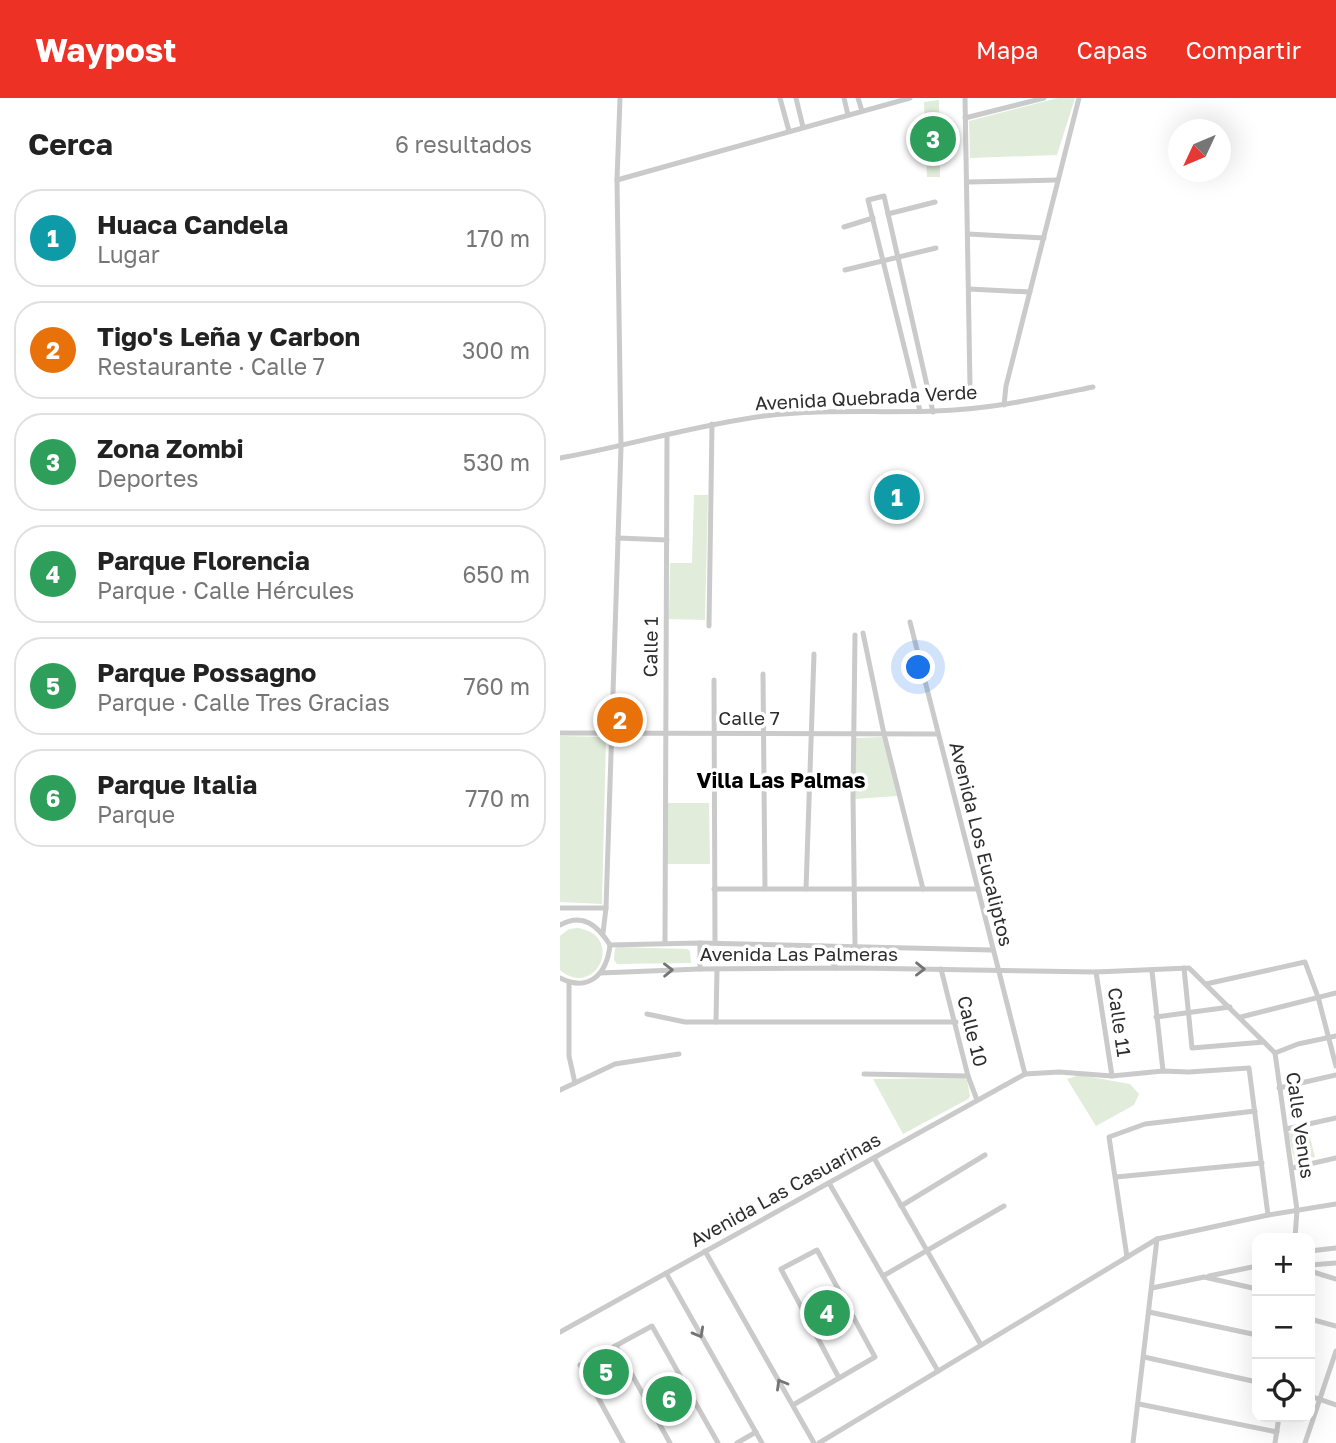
<!DOCTYPE html>
<html lang="es">
<meta charset="utf-8">
<style>
:root{--surface:#fff;--page:#f6f6f6;--text:#222;--muted:#767676;--line:#e0e0e0;--accent:#ee3125}
body{margin:0;font-family:"Golos Text",sans-serif;background:var(--page);color:var(--text)}
.controls{position:absolute;right:21px;bottom:21px;display:grid;overflow:hidden;border-radius:14px;box-shadow:0 7px 28px #0002}
.controls button{width:63px;height:63px;display:grid;place-items:center;padding:0;border:0;border-bottom:2px solid var(--line);background:var(--surface);color:var(--text);font:35px sans-serif}
.compass{position:absolute;left:608px;top:21px;width:63px;height:63px;border-radius:50%;background:var(--surface);box-shadow:0 7px 28px #0002;rotate:226deg}
.you{position:absolute;left:359px;top:570px;width:24px;height:24px;margin:-18px;border:5px solid #fff;border-radius:50%;background:#1a73e8;box-shadow:0 0 0 10px #1a73e833}
.badge{display:grid;place-items:center;width:46px;height:46px;border-radius:50%;background:var(--accent);color:#fff;font-size:23px;font-weight:700}
.pin{position:absolute;translate:-50% -50%;border:4px solid #fff;box-shadow:0 2px 7px #0006}
.list{margin:0;padding:0;list-style:none}
h2{display:flex;justify-content:space-between;align-items:center;height:91px;margin:0;padding:0 28px;font-size:30px}
h2 small{font-size:23px;font-weight:400;color:var(--muted)}
.list li{display:grid;grid-template-columns:46px 1fr auto;gap:21px;align-items:center;box-sizing:border-box;height:98px;margin:0 14px 14px;padding:0 14px;border:2px solid var(--line);border-radius:28px}
.list b{display:block;font-size:26px;white-space:nowrap}
.list p{margin:0;font-size:23px;white-space:nowrap;color:var(--muted)}
.list em{font-size:23px;font-style:normal;color:var(--muted)}
.icon{flex:none;width:38px;height:38px;fill:none;stroke:currentColor;stroke-width:2;stroke-linecap:round;stroke-linejoin:round}
.map{position:relative;flex:none;width:776px;height:1345px;overflow:hidden}
header{display:flex;align-items:center;gap:42px;box-sizing:border-box;height:98px;padding:0 35px;background:var(--accent);color:#fff}
header strong{font-size:33px}
nav{display:flex;gap:38px;margin-inline-start:auto;font-size:24px}
main{display:flex}
aside{flex:1;background:var(--surface)}
.map>svg:first-child{display:block}
.green{fill:#e1ecda}
.lines{fill:none;stroke-linecap:round;stroke-linejoin:round}
.street{stroke:#cacaca;stroke-width:5}
.oneway{stroke:#747474}
.labels{text-anchor:middle;dominant-baseline:central;stroke-width:7;stroke-linejoin:round;paint-order:stroke}
.street-label{font-size:19px;fill:#2d2d2d;stroke:#fff}
.neighbourhood-label{font-size:21px;font-weight:bold;fill:#000;stroke:#fff}
</style>
<header>
<strong>Waypost</strong>
<nav><a>Mapa</a><a>Capas</a><a>Compartir</a></nav>
</header>
<main>
<aside>
<h2>Cerca<small>6 resultados</small></h2>
<ul class="list">
<li><span class="badge" style="background:#0f9aa8">1</span><div><b>Huaca Candela</b><p>Lugar</p></div><em>170 m</em></li>
<li><span class="badge" style="background:#e8710a">2</span><div><b>Tigo's Leña y Carbon</b><p>Restaurante · Calle 7</p></div><em>300 m</em></li>
<li><span class="badge" style="background:#2e9e5b">3</span><div><b>Zona Zombi</b><p>Deportes</p></div><em>530 m</em></li>
<li><span class="badge" style="background:#2e9e5b">4</span><div><b>Parque Florencia</b><p>Parque · Calle Hércules</p></div><em>650 m</em></li>
<li><span class="badge" style="background:#2e9e5b">5</span><div><b>Parque Possagno</b><p>Parque · Calle Tres Gracias</p></div><em>760 m</em></li>
<li><span class="badge" style="background:#2e9e5b">6</span><div><b>Parque Italia</b><p>Parque</p></div><em>770 m</em></li>
</ul>
</aside>
<div class="map">
<svg width="776" height="1345" viewBox="0 0 776 1345">
<rect width="100%" height="100%" fill="#fff"/>
<!-- green -->
<g class="green">
<path d="M 498,0 L 515,0 L 497,57 L 410,60 L 409,23 Z"/>
<path d="M 379,2 L 380,79 L 367,79 L 364,4 Z"/>
<path d="M 134,397 L 148,397 L 145,522 L 109,521 L 110,465 L 132,465 Z"/>
<path d="M 0,638 L 46,639 L 42,806 L 0,804 Z"/>
<path d="M 323,639 L 337,698 L 295,701 L 296,640 Z"/>
<path d="M 107,705 L 149,705 L 150,766 L 107,766 Z"/>
<path d="M 18,830 C 66,838 35,902 0,872 L 0,838 L 9,831 Z"/>
<path d="M 57,849 L 127,851 L 130,853 L 131,865 L 57,866 L 54,862 L 55,851 Z"/>
<path d="M 519,977 L 570,986 L 579,996 L 574,1007 L 536,1028 L 507,981 Z"/>
<path d="M 404,980 L 407,982 L 410,998 L 408,1001 L 343,1036 L 313,981 Z"/>
<path d="M 748,1031 L 755,1059 L 735,1064 L 728,1035 Z"/>
<path d="M 276,1196 L 289,1219 L 259,1235 L 246,1212 Z"/>
<path d="M 55,1255 L 67,1276 L 38,1292 L 26,1271 Z"/>
<path d="M 118,1282 L 129,1303 L 100,1319 L 89,1298 Z"/>
</g>
<g class="lines">
<!-- street -->
<g class="street">
<path d="M 220,0 L 229,33"/>
<path d="M 236,0 L 243,29"/>
<path d="M 284,0 L 288,17"/>
<path d="M 298,0 L 302,13"/>
<path d="M 405,0 L 410,288"/>
<path d="M 405,20 L 484,0"/>
<path d="M 57,82 L 350,0"/>
<path d="M 407,84 L 498,82"/>
<path d="M 328,116 L 375,104"/>
<path d="M 284,129 L 313,120"/>
<path d="M 408,136 L 484,140"/>
<path d="M 285,172 L 376,150"/>
<path d="M 409,191 L 470,194"/>
<path d="M 444,307 L 446,288 L 519,0"/>
<path d="M 360,313 L 308,102 L 324,98 L 373,314"/>
<path d="M 0,360 C 68,348 135,327 204,318 C 261,311 318,315 374,313 C 428,312 480,300 533,289"/>
<path d="M 58,440 L 107,442"/>
<path d="M 350,524 L 465,976"/>
<path d="M 149,528 L 152,326"/>
<path d="M 303,535 L 324,636 L 363,791"/>
<path d="M 203,576 L 205,791"/>
<path d="M 154,582 L 155,845"/>
<path d="M 0,635 L 378,636"/>
<path d="M 154,791 L 417,791"/>
<path d="M 246,791 L 254,556"/>
<path d="M 0,810 L 46,810"/>
<path d="M 0,827 C 23,814 38,828 50,847 C 47,875 30,895 0,880"/>
<path d="M 43,835 L 46,810 L 61,349 L 57,82 L 60,0"/>
<path d="M 105,845 L 107,338"/>
<path d="M 140,845 L 140,871"/>
<path d="M 50,847 L 140,845 L 432,852"/>
<path d="M 262,848 L 276,870"/>
<path d="M 295,848 L 293,699 L 295,537"/>
<path d="M 624,870 L 632,950 L 704,944"/>
<path d="M 381,871 L 408,978 L 417,1002"/>
<path d="M 592,873 L 603,973"/>
<path d="M 536,874 L 552,978"/>
<path d="M 40,875 L 140,871 L 297,870 L 536,874 L 629,870 L 715,955 L 737,1112 L 735,1140"/>
<path d="M 9,884 L 9,958 L 15,985"/>
<path d="M 646,886 L 745,864 L 758,899 L 776,968"/>
<path d="M 87,916 L 125,924 L 396,924"/>
<path d="M 596,919 L 670,909"/>
<path d="M 681,919 L 776,895"/>
<path d="M 156,924 L 157,871"/>
<path d="M 715,955 L 738,946 L 776,938"/>
<path d="M 304,976 L 408,978"/>
<path d="M 719,990 L 776,977"/>
<path d="M 0,992 L 55,966 L 119,956"/>
<path d="M 726,1031 L 776,1020"/>
<path d="M 314,1060 L 421,1247"/>
<path d="M 732,1070 L 776,1060"/>
<path d="M 556,1079 L 702,1065"/>
<path d="M 269,1085 L 378,1273"/>
<path d="M 341,1108 L 425,1057"/>
<path d="M 145,1153 L 254,1345"/>
<path d="M 750,1153 L 776,1150"/>
<path d="M 567,1159 L 549,1039 L 585,1026 L 695,1013"/>
<path d="M 750,1167 L 776,1165"/>
<path d="M 750,1173 L 776,1181"/>
<path d="M 106,1175 L 202,1345"/>
<path d="M 323,1178 L 444,1108"/>
<path d="M 649,1178 L 697,1168"/>
<path d="M 592,1190 L 644,1179 L 697,1191"/>
<path d="M 589,1214 L 697,1237"/>
<path d="M 750,1221 L 776,1228"/>
<path d="M 0,1234 L 465,976 L 499,974 L 552,978 L 603,973 L 629,974 L 689,970 L 708,1117"/>
<path d="M 56,1248 L 110,1345"/>
<path d="M 584,1259 L 697,1284"/>
<path d="M 750,1298 L 776,1307"/>
<path d="M 579,1306 L 717,1334"/>
<path d="M 233,1307 L 315,1259 L 257,1152 L 221,1171 L 279,1280"/>
<path d="M 63,1345 L 20,1267 L 92,1228 L 158,1345"/>
<path d="M 177,1345 L 196,1334"/>
<path d="M 259,1345 L 597,1141 L 708,1117 L 776,1106"/>
<path d="M 573,1345 L 597,1141"/>
<path d="M 715,1345 L 719,1319"/>
<path d="M 745,1345 L 776,1253"/>
</g>
</g>
<!-- one-way arrows -->
<defs><path id="oneway-chevron" d="M-2-3.5L2.5 0L-2 3.5" fill="none" stroke-width="1.6" stroke-linecap="round" stroke-linejoin="round" transform="scale(1.75)"/></defs>
<g class="oneway">
<use href="#oneway-chevron" transform="translate(360 871) rotate(1)"/>
<use href="#oneway-chevron" transform="translate(108 872) rotate(-1)"/>
<use href="#oneway-chevron" transform="translate(139 1235) rotate(61)"/>
<use href="#oneway-chevron" transform="translate(221 1286) rotate(-120)"/>
</g>
<g class="labels">
<!-- street labels -->
<g class="street-label">
<text transform="translate(306 299) rotate(-3)">Avenida Quebrada Verde</text>
<text transform="translate(90 549) rotate(-89)">Calle 1</text>
<text x="189" y="619">Calle 7</text>
<text transform="translate(422 746) rotate(76)">Avenida Los Eucaliptos</text>
<text x="239" y="855">Avenida Las Palmeras</text>
<text transform="translate(560 924) rotate(82)">Calle 11</text>
<text transform="translate(413 933) rotate(76)">Calle 10</text>
<text transform="translate(741 1027) rotate(82)">Calle Venus</text>
<text transform="translate(225 1091) rotate(-29)">Avenida Las Casuarinas</text>
</g>
<!-- neighbourhood labels -->
<g class="neighbourhood-label">
<text x="221" y="682">Villa Las Palmas</text>
</g>
</g>
</svg>
<div class="controls">
<button>+</button>
<button>−</button>
<button><svg class="icon" aria-label="locate" viewBox="0 0 24 24"><circle cx="12" cy="12" r="6"/><path d="M12 2v4M12 18v4M2 12h4M18 12h4"/></svg></button>
</div>
<svg class="compass" viewBox="-18 -18 36 36"><path d="M0-13l5 13h-10z" fill="#e53935"/><path d="M0 13l5-13h-10z" fill="#767676"/></svg>
<div class="you"></div>
<div class="pin badge" style="left:337px;top:399px;background:#0f9aa8">1</div>
<div class="pin badge" style="left:60px;top:622px;background:#e8710a">2</div>
<div class="pin badge" style="left:373px;top:41px;background:#2e9e5b">3</div>
<div class="pin badge" style="left:267px;top:1215px;background:#2e9e5b">4</div>
<div class="pin badge" style="left:46px;top:1274px;background:#2e9e5b">5</div>
<div class="pin badge" style="left:109px;top:1301px;background:#2e9e5b">6</div>
</div>
</main>
